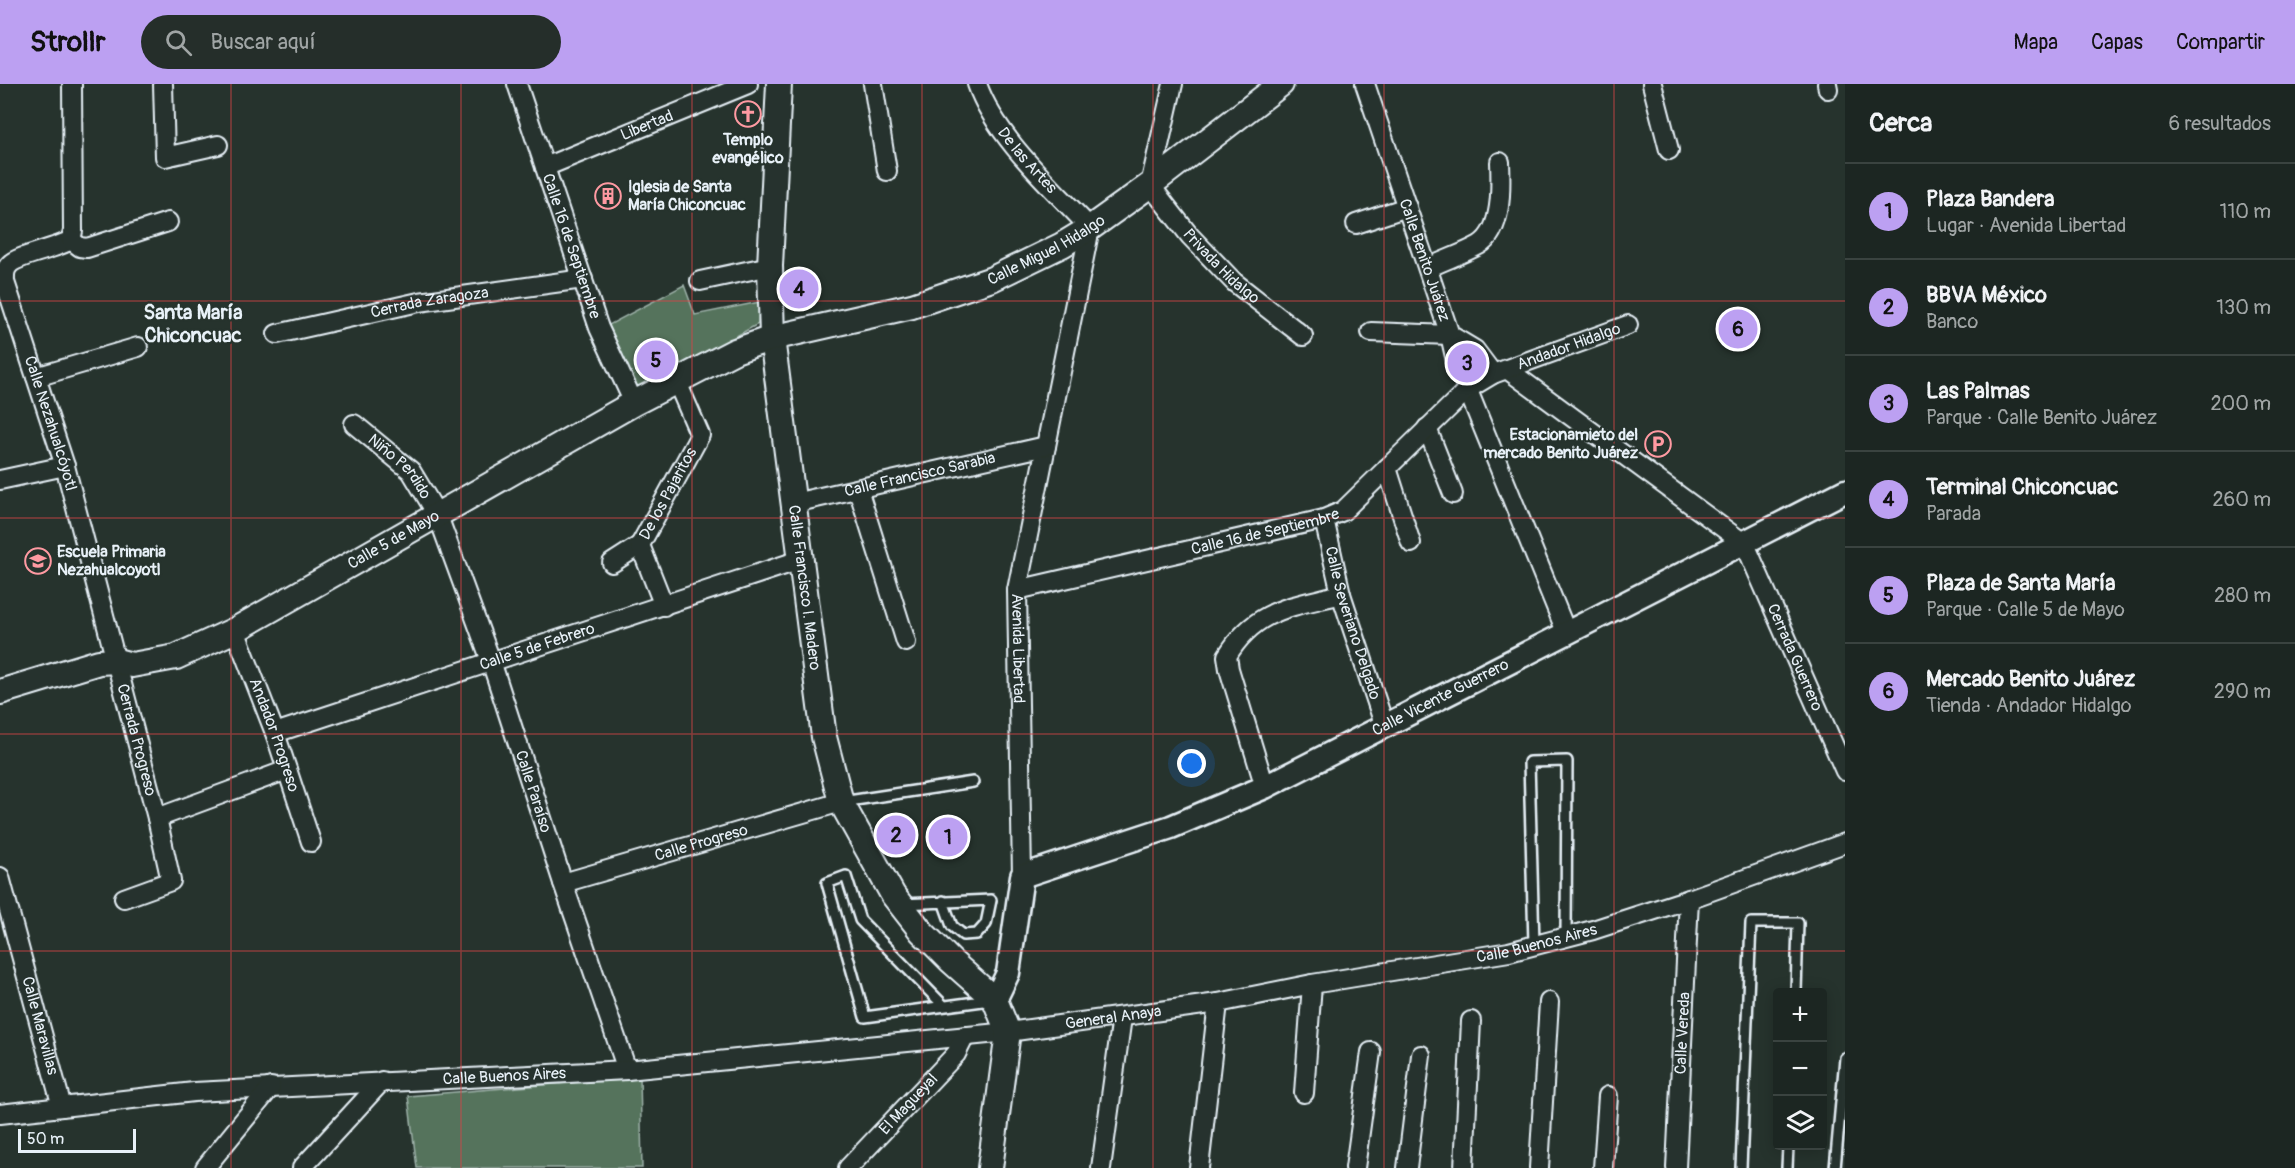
<!DOCTYPE html>
<html lang="es">
<meta charset="utf-8">
<style>
:root{--surface:#1c2622;--page:#252e2a;--text:#f1f3f6;--muted:#a0a5a5;--line:#3a4340;--accent:#bca0f2}
body{margin:0;font-family:Pangolin,sans-serif;background:var(--page);color:var(--text)}
.controls{position:absolute;right:18px;bottom:18px;display:grid;overflow:hidden;border-radius:6px;box-shadow:0 3px 15px #0003}
.controls button{width:54px;height:54px;display:grid;place-items:center;padding:0;border:0;border-bottom:2px solid var(--line);background:var(--surface);color:var(--text);font:30px sans-serif}
.scale{position:absolute;left:18px;bottom:15px;width:118px;box-sizing:border-box;padding-left:6px;border:3px solid #e8f1f8;border-top:0;font-size:16px;line-height:21px;white-space:nowrap;color:#e8f1f8;-webkit-text-stroke:4px #26332d;paint-order:stroke}
.you{position:absolute;left:1192px;top:680px;width:21px;height:21px;margin:-15px;border:4px solid #fff;border-radius:50%;background:#1a73e8;box-shadow:0 0 0 9px #1a73e833}
.badge{display:grid;place-items:center;width:39px;height:39px;border-radius:50%;background:var(--accent);color:#111;font-size:20px;font-weight:700}
.pin{position:absolute;translate:-50% -50%;border:3px solid #fff;box-shadow:0 2px 6px #0006}
.list{margin:0;padding:0;list-style:none}
h2{display:flex;justify-content:space-between;align-items:center;height:78px;margin:0;padding:0 24px;font-size:26px}
h2 small{font-size:20px;font-weight:400;color:var(--muted)}
.list li{display:grid;grid-template-columns:39px 1fr auto;gap:18px;align-items:center;box-sizing:border-box;height:96px;padding:0 24px;border-top:2px solid var(--line)}
.list b{display:block;font-size:22px;white-space:nowrap}
.list p{margin:0;font-size:20px;white-space:nowrap;color:var(--muted)}
.list em{font-size:20px;font-style:normal;color:var(--muted)}
.icon{flex:none;width:33px;height:33px;fill:none;stroke:currentColor;stroke-width:2;stroke-linecap:round;stroke-linejoin:round}
.map{position:relative;flex:none;width:1845px;height:1084px;overflow:hidden}
header{display:flex;align-items:center;gap:36px;box-sizing:border-box;height:84px;padding:0 30px;background:var(--accent);color:#111}
header strong{font-size:28px}
nav{display:flex;gap:33px;margin-inline-start:auto;font-size:21px}
.search{width:420px;height:54px;background:var(--page);display:flex;align-items:center;gap:15px;box-sizing:border-box;padding:0 21px;border-radius:33px;color:var(--muted);font-size:22px}
main{display:flex}
aside{flex:1;background:var(--surface)}
.map>svg:first-child{display:block}
.green{fill:#55735b;stroke:#9eb2aa;stroke-width:1.5}
.lines{fill:none;stroke-linecap:round;stroke-linejoin:round}
.service-casing{stroke:#e8f1f8;stroke-width:14}
.minor-casing{stroke:#e8f1f8;stroke-width:22}
.tertiary-casing{stroke:#e8f1f8;stroke-width:27}
.secondary-casing{stroke:#e8f1f8;stroke-width:28}
.service{stroke:#26332d;stroke-width:9}
.minor{stroke:#26332d;stroke-width:18}
.tertiary{stroke:#26332d;stroke-width:22}
.secondary{stroke:#26332d;stroke-width:24}
.grid{fill:none;stroke:#d94647;stroke-width:1.5;stroke-opacity:0.55}
.labels{text-anchor:middle;dominant-baseline:central;stroke-width:4.5;stroke-linejoin:round;paint-order:stroke}
.street-label{font-size:16px;fill:#e8f1f8;stroke:#26332d}
.poi-label{font-size:16px;font-weight:bold;fill:#e8f1f8;stroke:#26332d;text-anchor:start}
.quarter-label{font-size:20px;font-weight:bold;fill:#e8f1f8;stroke:#26332d}
</style>
<header>
<strong>Strollr</strong>
<div class="search"><svg class="icon" aria-label="search" viewBox="0 0 24 24"><circle cx="10" cy="10" r="6"/><path d="M15 15l6 6"/></svg>Buscar aquí</div>
<nav><a>Mapa</a><a>Capas</a><a>Compartir</a></nav>
</header>
<main>
<div class="map">
<svg width="1845" height="1084" viewBox="0 0 1845 1084">
<rect width="100%" height="100%" fill="#26332d"/>
<filter id="ink" filterUnits="userSpaceOnUse"><feTurbulence type="fractalNoise" baseFrequency=".0167" numOctaves="2"/><feDisplacementMap in="SourceGraphic" scale="12" xChannelSelector="R" yChannelSelector="G"/><feConvolveMatrix kernelMatrix="1 2 1 2 8 2 1 2 1" color-interpolation-filters="sRGB"/></filter>
<g filter="url(#ink)">
<!-- green -->
<g class="green">
<path d="M 684,201 L 695,231 L 760,218 L 758,240 L 634,309 L 605,243 Z"/>
<path d="M 640,993 L 642,1084 L 417,1084 L 408,1012 Z"/>
</g>
<g class="lines">
<!-- service casing -->
<g class="service-casing">
<g id="service">
<path d="M 842,718 L 973,698"/>
<path d="M 902,820 L 991,816 L 986,840 L 977,850 L 963,851 L 952,842 L 943,817"/>
<path d="M 1534,860 L 1529,678 L 1567,677 L 1566,853"/>
<path d="M 944,922 L 860,836 L 846,792 L 827,799 L 865,933 L 990,916"/>
<path d="M 1741,1084 L 1751,839 L 1798,839 L 1796,908"/>
<path d="M 1787,1084 L 1788,1062"/>
<path d="M 1835,1084 L 1845,974"/>
</g>
</g>
<!-- minor casing -->
<g class="minor-casing">
<g id="minor">
<path id="s1" d="M 72,0 L 73,147 L 71,156 C 56,165 19,171 10,180 C 4,186 5,191 5,198 L 65,382 L 157,734 L 171,797 L 124,814"/>
<path d="M 163,0 L 165,73 L 218,61"/>
<path id="s2" d="M 517,0 L 599,244 L 634,319"/>
<path d="M 873,0 L 887,87"/>
<path id="s3" d="M 977,0 C 996,54 1051,102 1090,144 L 1017,506 L 1022,792"/>
<path id="s4" d="M 1173,0 L 1150,101 L 1190,152 L 1234,198 L 1303,252"/>
<path id="s5" d="M 1365,0 L 1450,251 L 1456,277 L 1567,550"/>
<path d="M 1652,0 L 1669,66"/>
<path d="M 1827,0 L 1828,5"/>
<path id="s6" d="M 545,83 L 748,0"/>
<path d="M 1356,140 L 1407,123"/>
<path d="M 71,156 L 80,163 L 87,164 L 168,138"/>
<path d="M 1428,184 C 1444,176 1463,170 1479,161 C 1503,147 1501,101 1500,78"/>
<path d="M 700,197 L 770,182"/>
<path d="M 1371,248 L 1450,251 L 1475,266 L 1493,290"/>
<path id="s7" d="M 277,250 L 419,218 L 583,195"/>
<path id="s8" d="M 1508,286 L 1745,460 L 1845,687"/>
<path d="M 36,293 L 138,263"/>
<path id="s9" d="M 354,340 L 411,387 L 438,432 L 491,577 L 563,799 L 627,986"/>
<path d="M 1427,344 L 1453,410"/>
<path d="M 1387,384 L 1411,459"/>
<path d="M 0,396 L 65,382"/>
<path d="M 858,405 L 906,558"/>
<path id="s10" d="M 794,419 L 1046,362"/>
<path id="s11" d="M 1324,435 L 1341,510 L 1385,643"/>
<path d="M 612,479 L 640,461"/>
<path id="s12" d="M 1017,506 L 1324,435 L 1343,427 L 1468,305 L 1493,290 L 1628,241"/>
<path id="s13" d="M 664,522 L 640,461 L 700,351 L 677,298"/>
<path id="s14" d="M 235,546 L 275,649 L 311,758"/>
<path id="s15" d="M 275,649 L 800,476"/>
<path d="M 1265,703 L 1229,585 L 1227,572 C 1256,524 1292,523 1341,510"/>
<path d="M 157,734 L 287,686"/>
<path id="s16" d="M 0,793 L 62,1023"/>
<path id="s17" d="M 563,799 L 841,718"/>
<path d="M 1304,1009 L 1312,900"/>
<path id="s18" d="M 0,1030 L 194,1008 L 627,986 L 1008,948 L 1218,919 L 1312,900 L 1509,868 L 1593,846 L 1689,815 L 1845,759"/>
<path d="M 205,1084 L 271,1003"/>
<path d="M 302,1084 L 382,997"/>
<path id="s19" d="M 848,1084 L 956,970 L 965,952"/>
<path d="M 1101,1084 L 1122,933"/>
<path d="M 1199,1084 L 1218,919"/>
<path d="M 1355,1084 L 1371,968"/>
<path d="M 1407,1084 L 1421,971"/>
<path d="M 1464,1084 L 1471,937"/>
<path d="M 1539,1084 L 1549,918"/>
<path d="M 1603,1084 L 1608,1012"/>
<path id="s20" d="M 1676,1084 L 1689,815"/>
</g>
</g>
<!-- tertiary casing -->
<g class="tertiary-casing">
<g id="tertiary">
<path id="s21" d="M 995,916 L 1008,889 L 1022,792 L 1171,743 L 1265,703 L 1845,407"/>
</g>
</g>
<!-- secondary casing -->
<g class="secondary-casing">
<g id="secondary">
<path id="s22" d="M 779,0 L 770,182 L 772,254 L 824,653 L 841,718 L 893,811 L 921,847 L 951,877 L 995,916 L 1008,948 L 990,1084"/>
<path id="s23" d="M 0,608 L 99,578 L 117,577 L 132,581 L 176,573 L 235,546 L 634,319 L 735,267 L 772,254 L 912,222 L 992,195 L 1062,161 L 1090,144 L 1150,101 L 1281,0"/>
</g>
</g>
<!-- service -->
<use href="#service" class="service"/>
<!-- minor -->
<use href="#minor" class="minor"/>
<!-- tertiary -->
<use href="#tertiary" class="tertiary"/>
<!-- secondary -->
<use href="#secondary" class="secondary"/>
</g>
</g>
<!-- grid -->
<path class="grid" d="M 231,0 L 231,1084M 461,0 L 461,1084M 692,0 L 692,1084M 922,0 L 922,1084M 1153,0 L 1153,1084M 1384,0 L 1384,1084M 1614,0 L 1614,1084M 0,217 L 1845,217M 0,434 L 1845,434M 0,650 L 1845,650M 0,867 L 1845,867"/>
<!-- icons -->
<defs>
<g id="church-ring" transform="scale(1.35)"><circle r="9.5" fill="#26332d" stroke="#ff9aa2" stroke-width="1.5"/><path d="M-1.2-6h2.4v3.5h3.3v2.4h-3.3V6h-2.4V-.1h-3.3v-2.4h3.3Z" fill="#ff9aa2"/></g>
<g id="building-ring" transform="scale(1.35)"><circle r="9.5" fill="#26332d" stroke="#ff9aa2" stroke-width="1.5"/><path d="M-4-6H4V6H1V3H-1V6H-4ZM-2.5-4.3h1.7v1.8h-1.7ZM.8-4.3h1.7v1.8H.8ZM-2.5-1h1.7V.8h-1.7ZM.8-1h1.7V.8H.8Z" fill="#ff9aa2"/></g>
<g id="parking-ring" transform="scale(1.35)"><circle r="9.5" fill="#26332d" stroke="#ff9aa2" stroke-width="1.5"/><path d="M-3.5-5.5H1a3.5 3.5 0 0 1 0 7H-1V5.5H-3.5ZM-1-3.4V-.6H.8a1.4 1.4 0 0 0 0-2.8Z" fill="#ff9aa2"/></g>
<g id="school-ring" transform="scale(1.35)"><circle r="9.5" fill="#26332d" stroke="#ff9aa2" stroke-width="1.5"/><path d="M0-5L7-2L0 1L-7-2ZM-4 1L0 2.5L4 1V4Q0 6-4 4Z" fill="#ff9aa2"/></g>
</defs>
<g fill-rule="evenodd">
<use href="#church-ring" x="748" y="30"/>
<use href="#building-ring" x="608" y="112"/>
<use href="#parking-ring" x="1658" y="360"/>
<use href="#school-ring" x="38" y="477"/>
</g>
<g class="labels">
<!-- street labels -->
<g class="street-label">
<text stroke="none"><textPath href="#s6" startOffset="110">Libertad</textPath></text>
<text stroke="none"><textPath href="#s3" startOffset="92">De las Artes</textPath></text>
<text stroke="none"><textPath href="#s2" startOffset="171">Calle 16 de Septiembre</textPath></text>
<text stroke="none"><textPath href="#s23" startOffset="1148">Calle Miguel Hidalgo</textPath></text>
<text stroke="none"><textPath href="#s5" startOffset="186">Calle Benito Juárez</textPath></text>
<text stroke="none"><textPath href="#s4" startOffset="212">Privada Hidalgo</textPath></text>
<text stroke="none"><textPath href="#s7" startOffset="156">Cerrada Zaragoza</textPath></text>
<text stroke="none"><textPath href="#s12" startOffset="620">Andador Hidalgo</textPath></text>
<text stroke="none"><textPath href="#s1" startOffset="390">Calle Nezahualcóyotl</textPath></text>
<text stroke="none"><textPath href="#s9" startOffset="63">Niño Perdido</textPath></text>
<text stroke="none"><textPath href="#s10" startOffset="129">Calle Francisco Sarabia</textPath></text>
<text stroke="none"><textPath href="#s13" startOffset="124">De los Pajaritos</textPath></text>
<text stroke="none"><textPath href="#s12" startOffset="255">Calle 16 de Septiembre</textPath></text>
<text stroke="none"><textPath href="#s23" startOffset="429">Calle 5 de Mayo</textPath></text>
<text stroke="none"><textPath href="#s22" startOffset="506">Calle Francisco I. Madero</textPath></text>
<text stroke="none"><textPath href="#s11" startOffset="108">Calle Severiano Delgado</textPath></text>
<text stroke="none"><textPath href="#s15" startOffset="276">Calle 5 de Febrero</textPath></text>
<text stroke="none"><textPath href="#s3" startOffset="612">Avenida Libertad</textPath></text>
<text stroke="none"><textPath href="#s8" startOffset="418">Cerrada Guerrero</textPath></text>
<text stroke="none"><textPath href="#s21" startOffset="584">Calle Vicente Guerrero</textPath></text>
<text stroke="none"><textPath href="#s14" startOffset="112">Andador Progreso</textPath></text>
<text stroke="none"><textPath href="#s1" startOffset="718">Cerrada Progreso</textPath></text>
<text stroke="none"><textPath href="#s9" startOffset="418">Calle Paraíso</textPath></text>
<text stroke="none"><textPath href="#s17" startOffset="144">Calle Progreso</textPath></text>
<text stroke="none"><textPath href="#s18" startOffset="1548">Calle Buenos Aires</textPath></text>
<text stroke="none"><textPath href="#s18" startOffset="1118">General Anaya</textPath></text>
<text stroke="none"><textPath href="#s16" startOffset="154">Calle Maravillas</textPath></text>
<text stroke="none"><textPath href="#s20" startOffset="135">Calle Vereda</textPath></text>
<text stroke="none"><textPath href="#s18" startOffset="506">Calle Buenos Aires</textPath></text>
<text stroke="none"><textPath href="#s19" startOffset="88">El Magueyal</textPath></text>
</g>
<!-- poi labels -->
<g class="poi-label">
<text x="748" y="56" text-anchor="middle">Templo<tspan x="748" dy="18">evangélico</tspan></text>
<text x="628" y="103">Iglesia de Santa<tspan x="628" dy="18">María Chiconcuac</tspan></text>
<text x="1638" y="351" text-anchor="end">Estacionamieto del<tspan x="1638" dy="18">mercado Benito Juárez</tspan></text>
<text x="57" y="468">Escuela Primaria<tspan x="57" dy="18">Nezahualcoyotl</tspan></text>
</g>
<!-- quarter labels -->
<g class="quarter-label">
<text x="193" y="228">Santa María<tspan x="193" dy="23">Chiconcuac</tspan></text>
</g>
</g>
</svg>
<div class="controls">
<button>+</button>
<button>−</button>
<button><svg class="icon" aria-label="layers" viewBox="0 0 24 24"><path d="M12 4l9 5-9 5-9-5zM3 14l9 5 9-5"/></svg></button>
</div>
<div class="scale">50 m</div>
<div class="you"></div>
<div class="pin badge" style="left:948px;top:753px">1</div>
<div class="pin badge" style="left:896px;top:751px">2</div>
<div class="pin badge" style="left:1467px;top:279px">3</div>
<div class="pin badge" style="left:799px;top:205px">4</div>
<div class="pin badge" style="left:656px;top:276px">5</div>
<div class="pin badge" style="left:1738px;top:245px">6</div>
</div>
<aside>
<h2>Cerca<small>6 resultados</small></h2>
<ul class="list">
<li><span class="badge">1</span><div><b>Plaza Bandera</b><p>Lugar · Avenida Libertad</p></div><em>110 m</em></li>
<li><span class="badge">2</span><div><b>BBVA México</b><p>Banco</p></div><em>130 m</em></li>
<li><span class="badge">3</span><div><b>Las Palmas</b><p>Parque · Calle Benito Juárez</p></div><em>200 m</em></li>
<li><span class="badge">4</span><div><b>Terminal Chiconcuac</b><p>Parada</p></div><em>260 m</em></li>
<li><span class="badge">5</span><div><b>Plaza de Santa María</b><p>Parque · Calle 5 de Mayo</p></div><em>280 m</em></li>
<li><span class="badge">6</span><div><b>Mercado Benito Juárez</b><p>Tienda · Andador Hidalgo</p></div><em>290 m</em></li>
</ul>
</aside>
</main>
